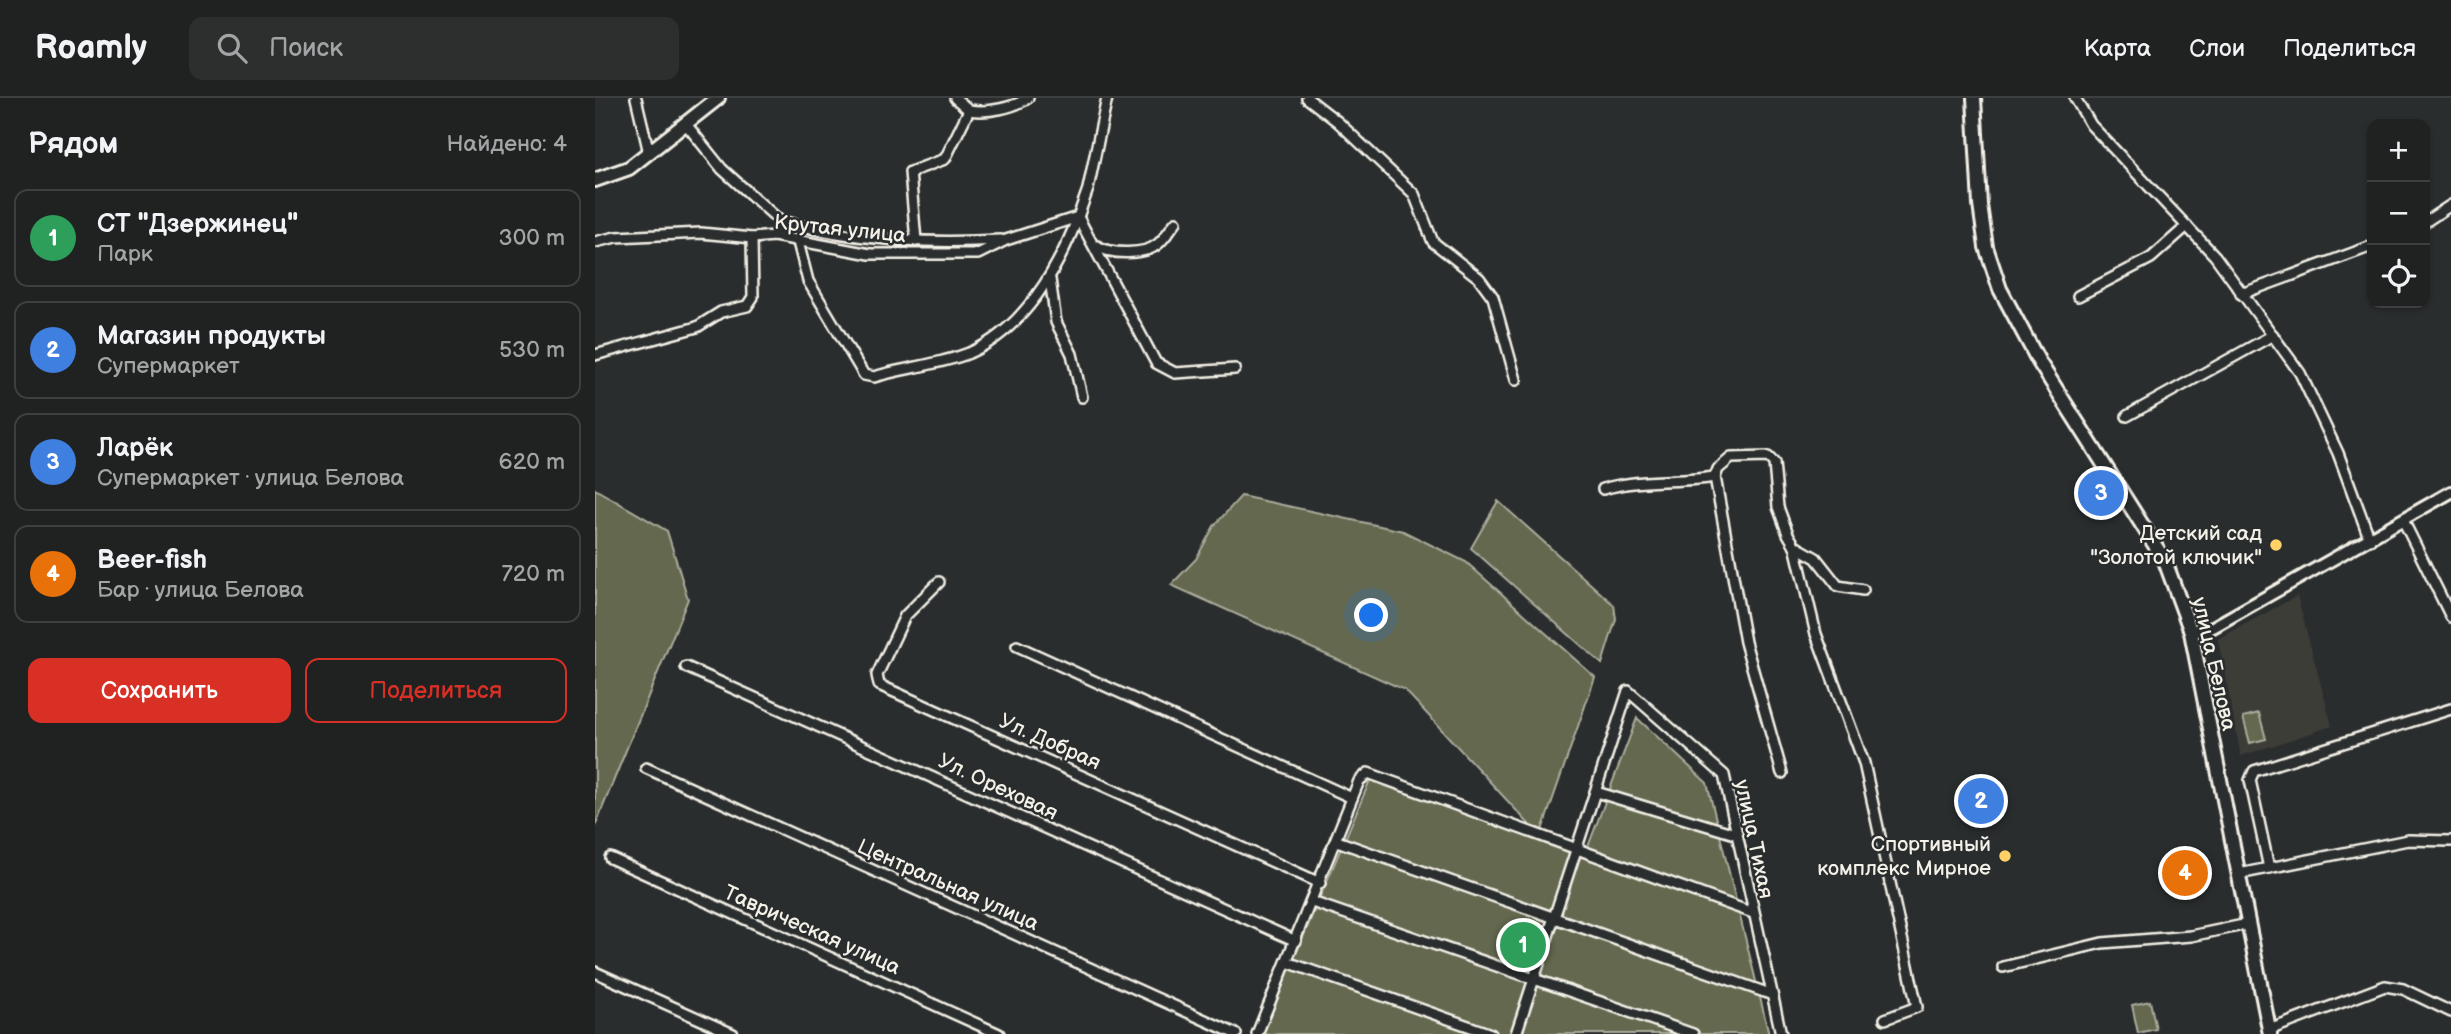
<!DOCTYPE html>
<html lang="ru">
<meta charset="utf-8">
<style>
:root{--surface:#202222;--page:#2d2f2f;--text:#f1f3f6;--muted:#a2a4a5;--line:#3d3f40;--accent:#d93025}
body{margin:0;font-family:"Balsamiq Sans",sans-serif;background:var(--page);color:var(--text)}
.controls{position:absolute;right:21px;top:21px;display:grid;overflow:hidden;border-radius:14px;box-shadow:0 2px 5px #0004}
.controls button{width:63px;height:63px;display:grid;place-items:center;padding:0;border:0;border-bottom:2px solid var(--line);background:var(--surface);color:var(--text);font:35px sans-serif}
.you{position:absolute;left:777px;top:518px;width:24px;height:24px;margin:-18px;border:5px solid #fff;border-radius:50%;background:#1a73e8;box-shadow:0 0 0 10px #1a73e833}
.badge{display:grid;place-items:center;width:46px;height:46px;border-radius:50%;background:var(--accent);color:#fff;font-size:23px;font-weight:700}
.pin{position:absolute;translate:-50% -50%;border:4px solid #fff;box-shadow:0 2px 7px #0006}
.list{margin:0;padding:0;list-style:none}
h2{display:flex;justify-content:space-between;align-items:center;height:91px;margin:0;padding:0 28px;font-size:30px}
h2 small{font-size:23px;font-weight:400;color:var(--muted)}
.list li{display:grid;grid-template-columns:46px 1fr auto;gap:21px;align-items:center;box-sizing:border-box;height:98px;margin:0 14px 14px;padding:0 14px;border:2px solid var(--line);border-radius:14px}
.list b{display:block;font-size:26px;white-space:nowrap}
.list p{margin:0;font-size:23px;white-space:nowrap;color:var(--muted)}
.list em{font-size:23px;font-style:normal;color:var(--muted)}
.actions{display:flex;gap:14px;padding:21px 28px}
.actions a{flex:1;padding:16px 0;border:2px solid var(--accent);border-radius:14px;text-align:center;font-size:24px;color:var(--accent)}
.actions .main{background:var(--accent);color:#fff}
.icon{flex:none;width:38px;height:38px;fill:none;stroke:currentColor;stroke-width:2;stroke-linecap:round;stroke-linejoin:round}
.map{position:relative;flex:none;width:1856px;height:936px;overflow:hidden}
header{display:flex;align-items:center;gap:42px;box-sizing:border-box;height:98px;padding:0 35px;background:var(--surface);border-bottom:2px solid var(--line)}
header strong{font-size:33px}
nav{display:flex;gap:38px;margin-inline-start:auto;font-size:24px}
.search{width:490px;height:63px;background:var(--page);display:flex;align-items:center;gap:18px;box-sizing:border-box;padding:0 24px;border-radius:14px;color:var(--muted);font-size:26px}
main{display:flex}
aside{flex:1;background:var(--surface)}
.map>svg:first-child{display:block}
.built{fill:#3e3c39}
.green{fill:#63684f;stroke:#acac9c;stroke-width:2}
.lines{fill:none;stroke-linecap:round;stroke-linejoin:round}
.minor-casing{stroke:#f4f1e8;stroke-width:14}
.tertiary-casing{stroke:#f4f1e8;stroke-width:16}
.secondary-casing{stroke:#f4f1e8;stroke-width:18}
.minor{stroke:#2a2d2e;stroke-width:9}
.tertiary{stroke:#2a2d2e;stroke-width:10}
.secondary{stroke:#2a2d2e;stroke-width:12}
.poi-dot{fill:#ffd166;stroke:#2a2d2e;stroke-width:2.5}
.labels{text-anchor:middle;dominant-baseline:central;stroke-width:5;stroke-linejoin:round;paint-order:stroke}
.street-label{font-size:21px;fill:#f4f1e8;stroke:#2a2d2e}
.poi-label{font-size:21px;fill:#f4f1e8;stroke:#2a2d2e;text-anchor:end}
</style>
<header>
<strong>Roamly</strong>
<div class="search"><svg class="icon" aria-label="search" viewBox="0 0 24 24"><circle cx="10" cy="10" r="6"/><path d="M15 15l6 6"/></svg>Поиск</div>
<nav><a>Карта</a><a>Слои</a><a>Поделиться</a></nav>
</header>
<main>
<aside>
<h2>Рядом<small>Найдено: 4</small></h2>
<ul class="list">
<li><span class="badge" style="background:#2e9e5b">1</span><div><b>СТ &quot;Дзержинец&quot;</b><p>Парк</p></div><em>300 m</em></li>
<li><span class="badge" style="background:#3f7fe0">2</span><div><b>Магазин продукты</b><p>Супермаркет</p></div><em>530 m</em></li>
<li><span class="badge" style="background:#3f7fe0">3</span><div><b>Ларёк</b><p>Супермаркет · улица Белова</p></div><em>620 m</em></li>
<li><span class="badge" style="background:#e8710a">4</span><div><b>Beer-fish</b><p>Бар · улица Белова</p></div><em>720 m</em></li>
</ul>
<div class="actions"><a class="main">Сохранить</a><a>Поделиться</a></div>
</aside>
<div class="map">
<svg width="1856" height="936" viewBox="0 0 1856 936">
<rect width="100%" height="100%" fill="#2a2d2e"/>
<filter id="ink" filterUnits="userSpaceOnUse"><feTurbulence type="fractalNoise" baseFrequency=".0143" numOctaves="2"/><feDisplacementMap in="SourceGraphic" scale="14" xChannelSelector="R" yChannelSelector="G"/><feConvolveMatrix kernelMatrix="1 2 1 2 8 2 1 2 1" color-interpolation-filters="sRGB"/></filter>
<g filter="url(#ink)">
<!-- built -->
<path class="built" d="M 1702,498 L 1737,628 L 1646,658 L 1623,541 Z"/>
<!-- green -->
<g class="green">
<path d="M 0,391 L 72,433 L 93,501 L 0,728 Z"/>
<path d="M 646,398 L 808,433 L 871,464 L 1000,579 L 945,738 L 810,592 L 576,487 L 601,461 L 619,428 Z"/>
<path d="M 903,403 L 1019,507 L 1021,521 L 1007,566 L 876,450 Z"/>
<path d="M 1664,615 L 1671,641 L 1655,645 L 1648,619 Z"/>
<path d="M 1042,620 L 1112,685 L 1174,936 L 667,936 L 775,682 L 989,759 Z"/>
<path d="M 1555,903 L 1561,931 L 1543,935 L 1537,907 Z"/>
</g>
<g class="lines">
<!-- minor casing -->
<g class="minor-casing">
<g id="minor">
<path d="M 41,0 L 54,55"/>
<path d="M 360,0 L 374,12"/>
<path d="M 712,0 L 743,24 L 819,96 L 838,144 L 884,180 L 898,199 L 921,282"/>
<path d="M 1480,0 L 1496,27 L 1620,158 L 1705,275 L 1743,355 L 1775,442"/>
<path d="M 91,26 L 127,71 L 184,122 L 185,131 L 179,138"/>
<path d="M 483,119 L 561,265 L 580,275 L 640,271"/>
<path d="M 184,122 C 255,143 333,146 406,142"/>
<path d="M 1830,124 L 1856,107"/>
<path d="M 321,143 L 315,74 L 350,61 L 374,12 C 393,15 418,10 433,0"/>
<path d="M 0,144 L 21,139 L 106,135 L 157,140 L 179,138 L 275,156 L 383,156 L 411,142 L 483,119 L 493,91 L 512,0"/>
<path d="M 203,144 L 213,183 L 269,277 L 279,279 C 309,270 347,266 374,255 C 429,231 463,171 483,119"/>
<path d="M 502,148 C 516,157 550,157 563,146 C 570,140 575,131 581,124"/>
<path d="M 455,181 L 461,224 L 477,256 L 487,299"/>
<path d="M 1646,196 L 1777,148"/>
<path d="M 1483,198 L 1556,160 L 1592,128"/>
<path d="M 0,257 L 102,229 L 126,214 L 152,208 L 158,199 L 157,140"/>
<path d="M 1532,318 L 1678,237"/>
<path d="M 1120,379 L 1150,544 L 1187,675"/>
<path d="M 1008,391 C 1044,380 1082,385 1120,379 L 1123,371 L 1136,360 L 1173,359 L 1179,365 L 1183,409 L 1193,436 L 1200,448 L 1221,460 L 1243,488 L 1268,492"/>
<path d="M 1808,422 L 1856,519"/>
<path d="M 1200,448 L 1221,536 L 1269,665 L 1322,909 L 1290,921"/>
<path d="M 344,484 L 310,518 L 282,577 L 284,587 L 725,785"/>
<path d="M 422,548 L 757,700"/>
<path d="M 91,569 L 701,843"/>
<path d="M 51,670 L 641,936"/>
<path d="M 1001,694 L 1140,736"/>
<path d="M 742,743 L 1175,896"/>
<path d="M 15,760 L 404,936"/>
<path d="M 1674,770 L 1655,682 L 1659,673 L 1856,611"/>
<path d="M 1644,776 L 1813,742 L 1856,743"/>
<path d="M 717,804 L 1098,936"/>
<path d="M 692,864 L 896,936"/>
<path d="M 1408,869 L 1507,845 L 1596,838 L 1653,826"/>
<path d="M 0,874 L 138,936"/>
<path d="M 1674,932 L 1790,888 L 1808,891 L 1856,914"/>
<path d="M 662,936 L 764,683 L 773,675 L 1158,815"/>
<path d="M 921,936 L 1033,593 L 1129,677 L 1186,936"/>
</g>
</g>
<!-- tertiary casing -->
<g class="tertiary-casing">
<path id="tertiary" d="M 1596,534 L 1618,529 L 1856,394"/>
</g>
<!-- secondary casing -->
<g class="secondary-casing">
<g id="secondary">
<path d="M 1379,0 L 1385,107 L 1391,149 L 1405,191 L 1444,264 L 1570,463 L 1596,534 L 1675,936"/>
<path d="M 0,82 L 34,70 L 123,0"/>
</g>
</g>
<!-- minor -->
<use href="#minor" class="minor"/>
<!-- tertiary -->
<use href="#tertiary" class="tertiary"/>
<!-- secondary -->
<use href="#secondary" class="secondary"/>
</g>
</g>
<!-- markers -->
<g class="poi-dot">
<circle cx="1681" cy="447" r="7"/>
<circle cx="1410" cy="758" r="7"/>
</g>
<g class="labels">
<!-- street labels -->
<g class="street-label">
<text transform="translate(245 131) rotate(6)">Крутая улица</text>
<text transform="translate(1619 566) rotate(77)">улица Белова</text>
<text transform="translate(455 644) rotate(24)">Ул. Добрая</text>
<text transform="translate(403 689) rotate(25)">Ул. Ореховая</text>
<text transform="translate(1159 741) rotate(78)">улица Тихая</text>
<text transform="translate(353 787) rotate(24)">Центральная улица</text>
<text transform="translate(217 832) rotate(24)">Таврическая улица</text>
</g>
<!-- poi labels -->
<g class="poi-label">
<text x="1667" y="435">Детский сад<tspan x="1667" dy="24">"Золотой ключик"</tspan></text>
<text x="1396" y="746">Спортивный<tspan x="1396" dy="24">комплекс Мирное</tspan></text>
</g>
</g>
</svg>
<div class="controls">
<button>+</button>
<button>−</button>
<button><svg class="icon" aria-label="locate" viewBox="0 0 24 24"><circle cx="12" cy="12" r="6"/><path d="M12 2v4M12 18v4M2 12h4M18 12h4"/></svg></button>
</div>
<div class="you"></div>
<div class="pin badge" style="left:928px;top:847px;background:#2e9e5b">1</div>
<div class="pin badge" style="left:1386px;top:703px;background:#3f7fe0">2</div>
<div class="pin badge" style="left:1506px;top:395px;background:#3f7fe0">3</div>
<div class="pin badge" style="left:1590px;top:775px;background:#e8710a">4</div>
</div>
</main>
